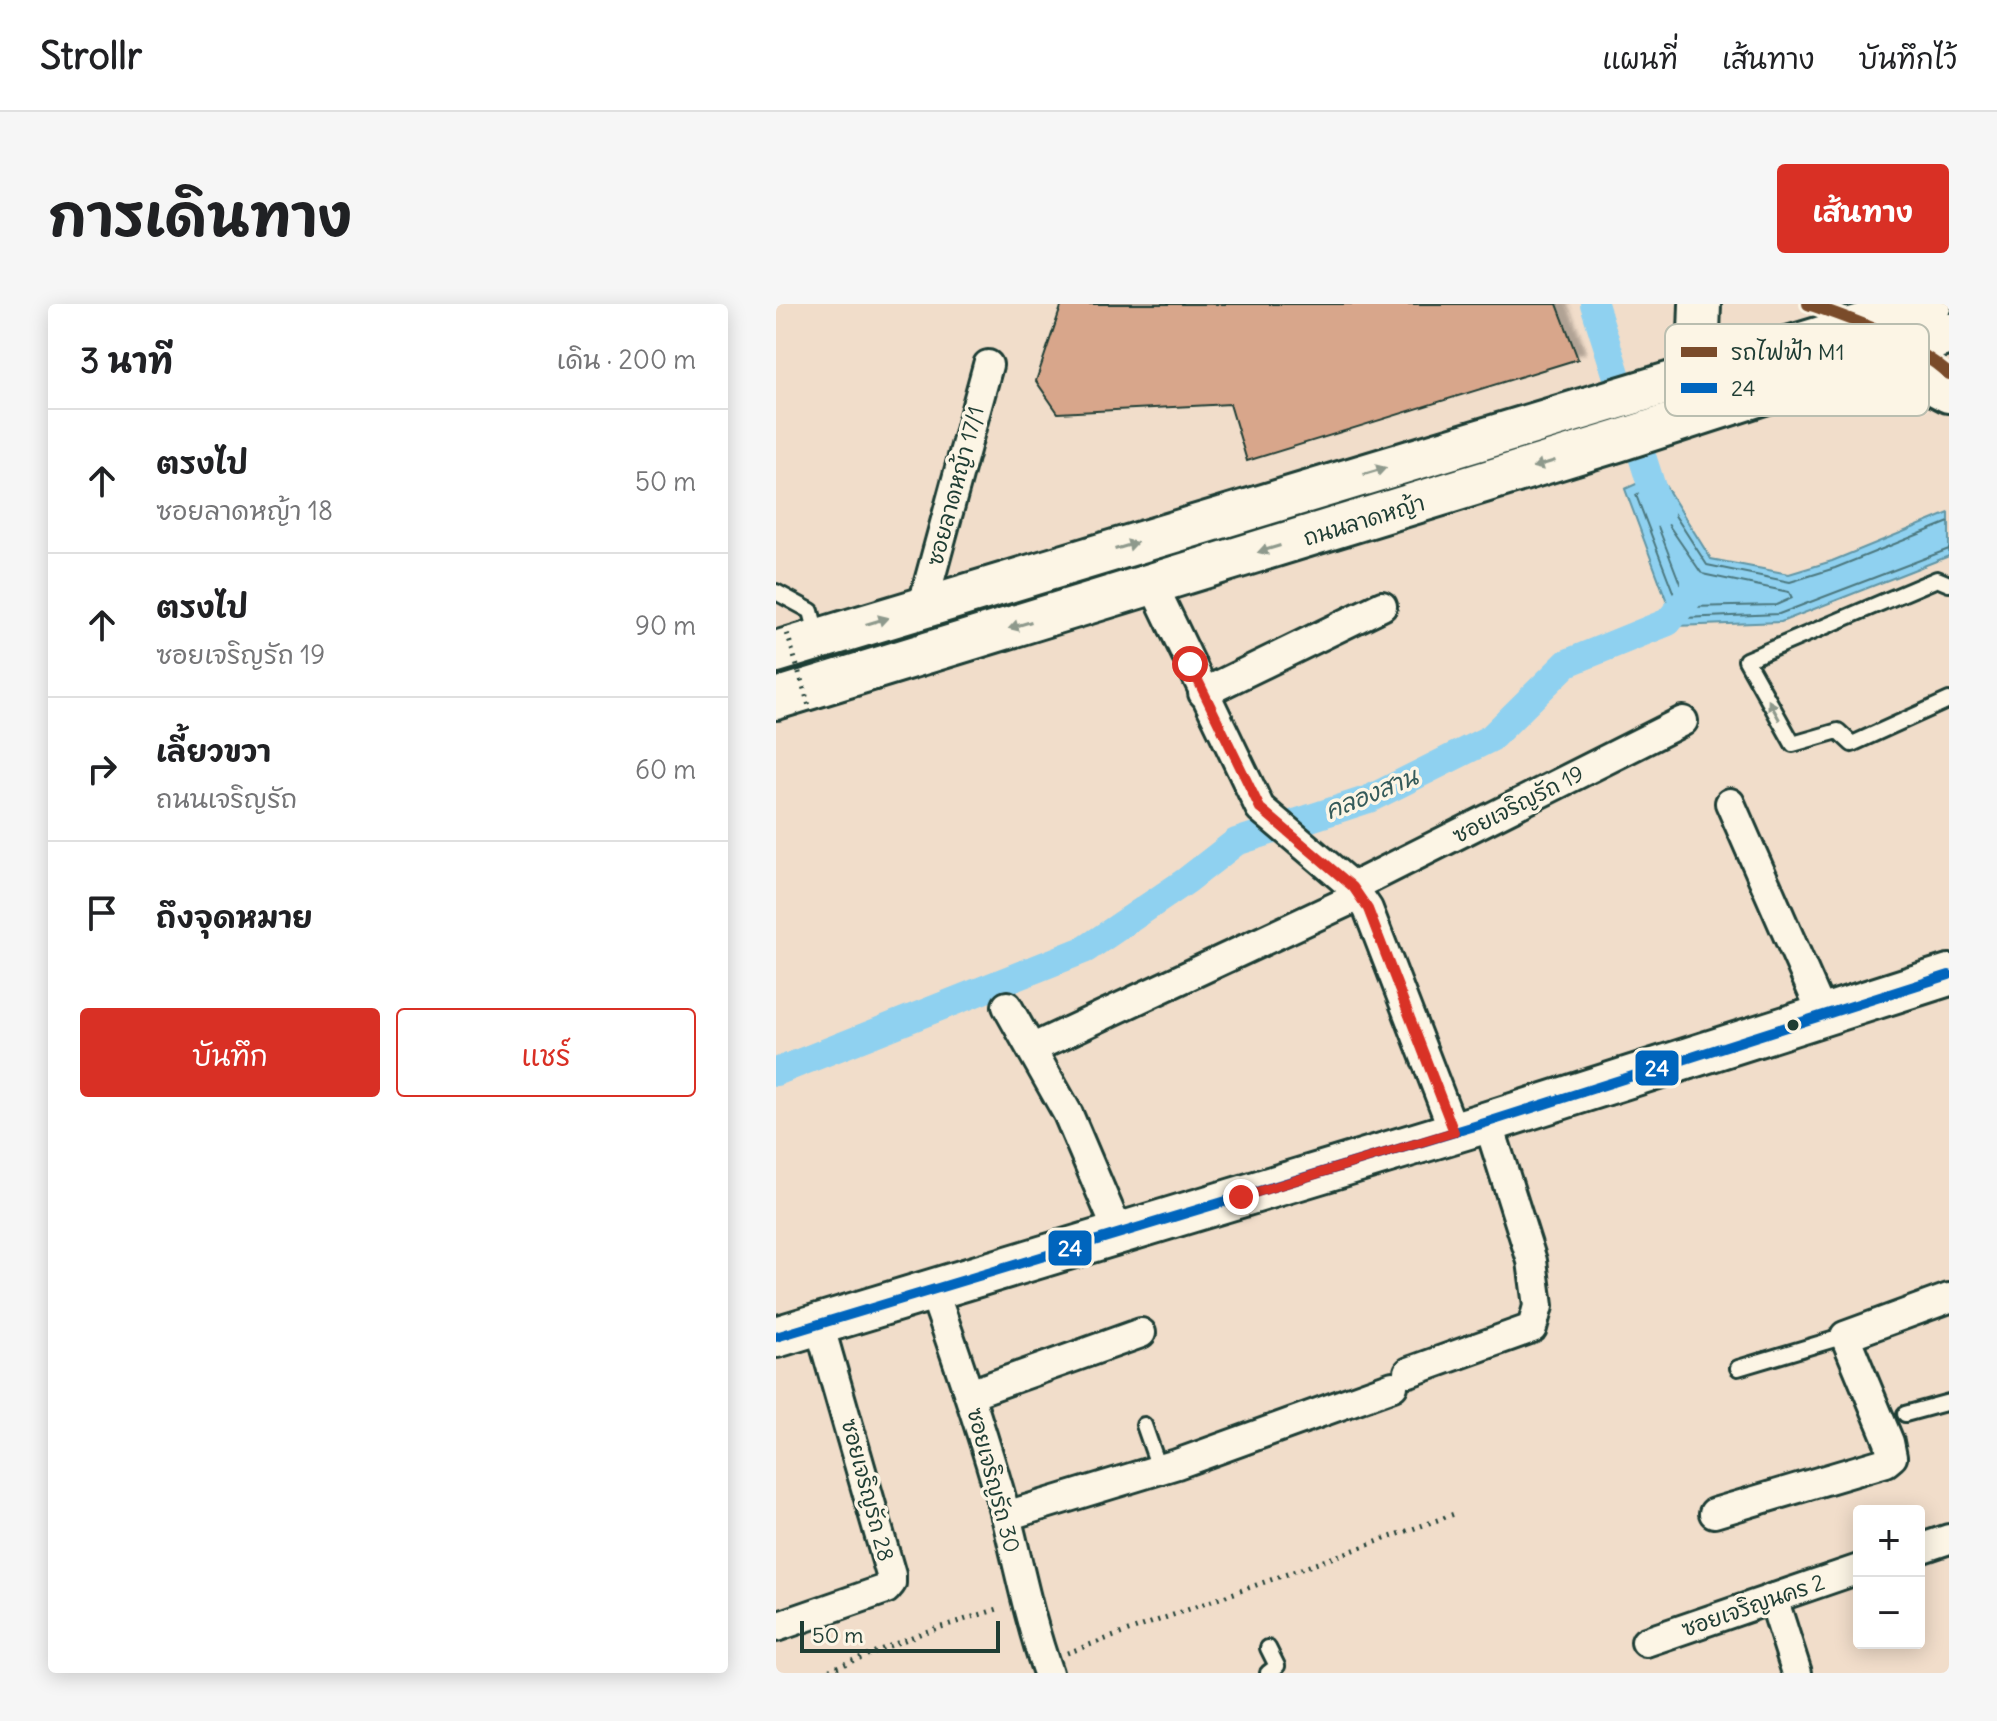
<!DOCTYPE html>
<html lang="th">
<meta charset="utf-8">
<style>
:root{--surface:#fff;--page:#f6f6f6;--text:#202124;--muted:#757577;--line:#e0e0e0;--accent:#d93025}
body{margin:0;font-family:Delius,"Playpen Sans Thai",sans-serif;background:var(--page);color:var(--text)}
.controls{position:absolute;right:24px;bottom:24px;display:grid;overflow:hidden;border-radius:8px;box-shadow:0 4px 20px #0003}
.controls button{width:72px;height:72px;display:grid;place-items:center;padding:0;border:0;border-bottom:2px solid var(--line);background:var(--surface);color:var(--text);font:40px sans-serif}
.scale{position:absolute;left:24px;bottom:20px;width:200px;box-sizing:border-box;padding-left:8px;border:4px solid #1f3d34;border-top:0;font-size:22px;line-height:28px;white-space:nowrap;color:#1f3d34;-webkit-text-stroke:6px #fcf5e5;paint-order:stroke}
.stop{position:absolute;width:24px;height:24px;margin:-18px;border:6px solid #d93025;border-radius:50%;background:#fff}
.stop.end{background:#d93025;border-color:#fff;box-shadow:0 2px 8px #0008}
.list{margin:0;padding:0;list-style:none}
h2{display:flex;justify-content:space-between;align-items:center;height:104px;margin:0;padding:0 32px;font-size:34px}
h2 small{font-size:26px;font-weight:400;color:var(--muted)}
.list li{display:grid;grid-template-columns:52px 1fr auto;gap:24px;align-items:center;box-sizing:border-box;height:144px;padding:0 32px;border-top:2px solid var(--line)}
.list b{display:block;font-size:30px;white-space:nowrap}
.list p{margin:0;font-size:26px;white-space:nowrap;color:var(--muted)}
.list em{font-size:26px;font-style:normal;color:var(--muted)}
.actions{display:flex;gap:16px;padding:24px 32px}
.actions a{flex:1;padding:18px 0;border:2px solid var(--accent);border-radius:8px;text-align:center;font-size:28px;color:var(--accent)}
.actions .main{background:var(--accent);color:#fff}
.icon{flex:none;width:44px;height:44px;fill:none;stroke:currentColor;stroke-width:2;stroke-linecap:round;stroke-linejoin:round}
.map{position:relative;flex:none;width:1173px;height:1369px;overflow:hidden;border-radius:8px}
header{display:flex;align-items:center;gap:48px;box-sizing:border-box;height:112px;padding:0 40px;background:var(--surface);border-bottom:2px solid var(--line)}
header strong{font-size:38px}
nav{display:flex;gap:44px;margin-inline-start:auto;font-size:28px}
.intro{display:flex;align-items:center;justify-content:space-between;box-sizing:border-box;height:192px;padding:0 48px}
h1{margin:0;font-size:56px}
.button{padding:20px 36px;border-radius:8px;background:var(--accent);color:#fff;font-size:28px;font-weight:700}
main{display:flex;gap:48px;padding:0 48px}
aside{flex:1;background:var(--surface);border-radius:8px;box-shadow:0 4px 20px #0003}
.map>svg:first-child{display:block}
.water{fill:#8fd1f0;stroke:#6296a5;stroke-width:2}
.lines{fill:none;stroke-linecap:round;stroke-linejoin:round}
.shore{stroke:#4c787f;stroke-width:2}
.canal{stroke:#8fd1f0;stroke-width:28}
.building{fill:#d8a68b;stroke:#1f3d34;stroke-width:2;filter:url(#shadow)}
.lane-casing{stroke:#1f3d34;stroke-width:20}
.street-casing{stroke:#1f3d34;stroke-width:34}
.secondary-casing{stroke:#1f3d34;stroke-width:46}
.path{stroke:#1f3d34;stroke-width:5;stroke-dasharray:2 6;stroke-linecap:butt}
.lane{stroke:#fcf5e5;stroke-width:14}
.street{stroke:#fcf5e5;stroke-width:28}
.secondary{stroke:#fcf5e5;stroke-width:40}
.rail-casing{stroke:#1f3d34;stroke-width:9}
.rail{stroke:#fcf5e5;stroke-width:6;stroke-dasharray:18;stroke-linecap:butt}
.path-bridge{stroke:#1f3d34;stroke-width:5;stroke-dasharray:2 6;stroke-linecap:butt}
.bus-1-casing{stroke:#fcf5e5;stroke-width:16}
.bus-1{stroke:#0065bd;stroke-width:10}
.metro-1-casing{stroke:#fcf5e5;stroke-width:18}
.metro-1{stroke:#7a4b2a;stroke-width:12}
.oneway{fill:#8e998c}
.route{stroke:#d93025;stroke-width:10}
.bus-dot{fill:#1f3d34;stroke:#fcf5e5;stroke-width:3}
.labels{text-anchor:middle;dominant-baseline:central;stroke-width:7;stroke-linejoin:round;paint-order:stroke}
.street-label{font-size:22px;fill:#1f3d34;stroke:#fcf5e5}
.water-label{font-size:24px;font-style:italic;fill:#355b5a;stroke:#fcf5e5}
.key{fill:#fcf5e5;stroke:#babeb0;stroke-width:2}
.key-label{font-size:22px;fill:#1f3d34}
.line-badge{stroke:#fcf5e5;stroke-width:3}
.badge-label{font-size:22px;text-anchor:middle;font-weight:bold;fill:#fff}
</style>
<header>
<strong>Strollr</strong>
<nav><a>แผนที่</a><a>เส้นทาง</a><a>บันทึกไว้</a></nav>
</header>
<div class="intro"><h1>การเดินทาง</h1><a class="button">เส้นทาง</a></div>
<main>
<aside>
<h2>3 นาที<small>เดิน · 200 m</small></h2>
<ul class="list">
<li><svg class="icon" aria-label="ahead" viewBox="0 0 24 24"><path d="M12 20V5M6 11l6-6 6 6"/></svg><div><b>ตรงไป</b><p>ซอยลาดหญ้า 18</p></div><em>50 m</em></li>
<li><svg class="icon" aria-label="ahead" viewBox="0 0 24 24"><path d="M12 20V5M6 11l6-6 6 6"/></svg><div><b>ตรงไป</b><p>ซอยเจริญรัถ 19</p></div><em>90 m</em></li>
<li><svg class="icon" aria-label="right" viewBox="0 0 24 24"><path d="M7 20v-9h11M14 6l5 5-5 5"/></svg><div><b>เลี้ยวขวา</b><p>ถนนเจริญรัถ</p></div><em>60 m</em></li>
<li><svg class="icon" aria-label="arrive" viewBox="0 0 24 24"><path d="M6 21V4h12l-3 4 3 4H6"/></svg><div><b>ถึงจุดหมาย</b></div></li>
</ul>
<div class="actions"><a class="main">บันทึก</a><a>แชร์</a></div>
</aside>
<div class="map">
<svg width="1173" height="1369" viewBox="0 0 1173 1369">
<defs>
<filter id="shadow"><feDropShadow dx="7" dy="-7" stdDeviation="2" flood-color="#0004"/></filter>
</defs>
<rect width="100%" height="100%" fill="#f1ddca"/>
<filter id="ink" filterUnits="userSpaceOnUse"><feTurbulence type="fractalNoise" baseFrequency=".0125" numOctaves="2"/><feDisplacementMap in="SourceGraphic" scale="16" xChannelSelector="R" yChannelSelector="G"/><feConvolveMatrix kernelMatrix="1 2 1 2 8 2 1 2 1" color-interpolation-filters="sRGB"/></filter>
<g filter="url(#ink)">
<!-- water -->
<path class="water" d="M 882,170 L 935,255 L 1013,270 L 1056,257 L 1173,209 L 1173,252 L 1005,318 L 900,322 L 849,185 Z"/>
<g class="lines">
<!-- shore -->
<g class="shore">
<path d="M 883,207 L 926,270 L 1013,288 L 1016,294 L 1000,301 L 913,303 L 878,212 Z"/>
<path d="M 1173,218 L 1059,264 L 1014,278 L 931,261 L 880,182 L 876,181 L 860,191 L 907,314 L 1003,310 L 1173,245"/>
</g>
<!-- canal -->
<g class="canal">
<path d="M 818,0 L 884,209"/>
<path d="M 0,768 L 310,645 L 410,577 L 460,538 L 593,495 L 715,434 L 791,359 L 892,318 L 921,283"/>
</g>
</g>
<!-- building -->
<path class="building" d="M 286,0 L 781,0 L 802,55 L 471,157 L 454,100 L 282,109 L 260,77 Z"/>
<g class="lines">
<!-- lane casing -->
<g class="lane-casing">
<g id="lane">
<path d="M 1173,280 L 1161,275 L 970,356 L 1017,440 L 1062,427 L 1076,440 L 1173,396"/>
<path d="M 0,288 L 35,307 L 42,334"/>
<path d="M 962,1064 L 1069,1032"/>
<path d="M 1129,1110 L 1173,1098"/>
<path d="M 368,1121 L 383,1164"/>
<path d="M 492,1344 L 501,1362 L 492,1369"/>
</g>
</g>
<!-- street casing -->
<g class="street-casing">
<g id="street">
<path d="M 377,281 L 484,504 L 577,583 L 592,605 L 678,828"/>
<path d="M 146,304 L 212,61"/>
<path d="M 427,389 L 606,302"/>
<path d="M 954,499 L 1047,711"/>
<path d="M 577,583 L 907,417"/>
<path d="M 231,702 L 292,810 L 343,930"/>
<path d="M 257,744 L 583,592"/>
<path d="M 157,986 C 183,1059 208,1133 229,1208 C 243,1262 253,1316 272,1369"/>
<path d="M 633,1068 L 756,1024 L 762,1002 L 756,957 L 712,818"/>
<path d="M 194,1090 L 365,1029"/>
<path d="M 938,1209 L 1110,1158 L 1116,1153 L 1113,1138 L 1069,1032 L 1173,994"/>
<path d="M 230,1212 L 401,1160 L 617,1082"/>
<path d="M 1143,1245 L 1173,1235"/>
<path d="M 997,1294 L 1021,1369"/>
<path d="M 0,1323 L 110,1285 L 115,1279 L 115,1271 L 43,1020"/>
<path d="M 870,1338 L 1083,1265"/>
</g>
</g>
<!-- secondary casing -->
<g class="secondary-casing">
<g id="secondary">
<path d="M 1093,58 L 1144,73 L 1173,88"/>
<path d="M 912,96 L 923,30 L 924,0"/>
<path d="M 0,348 L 1155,0"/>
<path d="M 0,395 L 842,137 L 1173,30"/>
<path d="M 0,1033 L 712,818 L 1173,671"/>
</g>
</g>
<!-- path -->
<g class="path">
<path d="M 291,1349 L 681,1209"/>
<path d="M 46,1369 L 146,1329 L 225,1304"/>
</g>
<!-- lane -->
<use href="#lane" class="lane"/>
<!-- street -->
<use href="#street" class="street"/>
<!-- secondary -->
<use href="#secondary" class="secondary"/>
<!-- rail casing -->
<g class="rail-casing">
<path id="rail" d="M 1032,0 L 1050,6"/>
</g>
<!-- rail -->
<use href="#rail" class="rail"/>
<!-- path-bridge -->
<path class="path-bridge" d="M 9,322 L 33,402"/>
<!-- bus-1 casing -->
<g class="bus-1-casing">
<path id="bus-1" d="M 0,1033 L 712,818 L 1173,671"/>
</g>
<!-- bus-1 -->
<use href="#bus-1" class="bus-1"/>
<!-- metro-1 casing -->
<g class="metro-1-casing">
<path id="metro-1" d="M 1032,0 C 1083,18 1131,34 1173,70"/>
</g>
<!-- metro-1 -->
<use href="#metro-1" class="metro-1"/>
</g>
<!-- one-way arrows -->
<defs><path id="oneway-solid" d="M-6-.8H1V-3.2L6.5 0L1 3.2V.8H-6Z" transform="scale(2)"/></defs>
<g class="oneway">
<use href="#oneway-solid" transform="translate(768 160) rotate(163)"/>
<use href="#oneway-solid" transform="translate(599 167) rotate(-17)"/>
<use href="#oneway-solid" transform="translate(350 242) rotate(-17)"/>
<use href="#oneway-solid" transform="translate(493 245) rotate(163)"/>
<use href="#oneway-solid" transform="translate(101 317) rotate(-17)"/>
<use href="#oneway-solid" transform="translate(244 321) rotate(163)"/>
<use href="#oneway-solid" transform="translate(998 406) rotate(-119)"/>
</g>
</g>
<g class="lines" filter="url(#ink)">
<!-- route -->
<path class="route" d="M 414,360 L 484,504 L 577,583 L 592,605 L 678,828 L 465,893"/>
</g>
<!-- markers -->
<circle class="bus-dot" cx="1017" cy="721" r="7"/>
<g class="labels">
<!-- street labels -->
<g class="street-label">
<text transform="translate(179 182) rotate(-75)">ซอยลาดหญ้า 17/1</text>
<text transform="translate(588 216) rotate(-17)">ถนนลาดหญ้า</text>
<text transform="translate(742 500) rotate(-27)">ซอยเจริญรัถ 19</text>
<text transform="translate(218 1176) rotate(75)">ซอยเจริญรัถ 30</text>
<text transform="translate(92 1186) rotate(75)">ซอยเจริญรัถ 28</text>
<text transform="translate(977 1301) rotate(-19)">ซอยเจริญนคร 2</text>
</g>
<!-- water labels -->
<g class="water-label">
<text transform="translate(595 489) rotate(-22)">คลองสาน</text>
</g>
</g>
<!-- legend -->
<rect x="889" y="20" width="264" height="92" rx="12" class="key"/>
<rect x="905" y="43" width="36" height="10" fill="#7a4b2a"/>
<rect x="905" y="79" width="36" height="10" fill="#0065bd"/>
<g class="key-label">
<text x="955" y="56">รถไฟฟ้า M1</text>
<text x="955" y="92">24</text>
</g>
<g class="line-badge">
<rect x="858" y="745" width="46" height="38" rx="8" fill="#0065bd"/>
<rect x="271" y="925" width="46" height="38" rx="8" fill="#0065bd"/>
</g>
<g class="badge-label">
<text x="881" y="772">24</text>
<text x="294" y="952">24</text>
</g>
</svg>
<div class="controls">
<button>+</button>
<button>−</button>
</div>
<div class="scale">50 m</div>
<div class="stop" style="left:414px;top:360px"></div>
<div class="stop end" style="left:465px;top:893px"></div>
</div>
</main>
